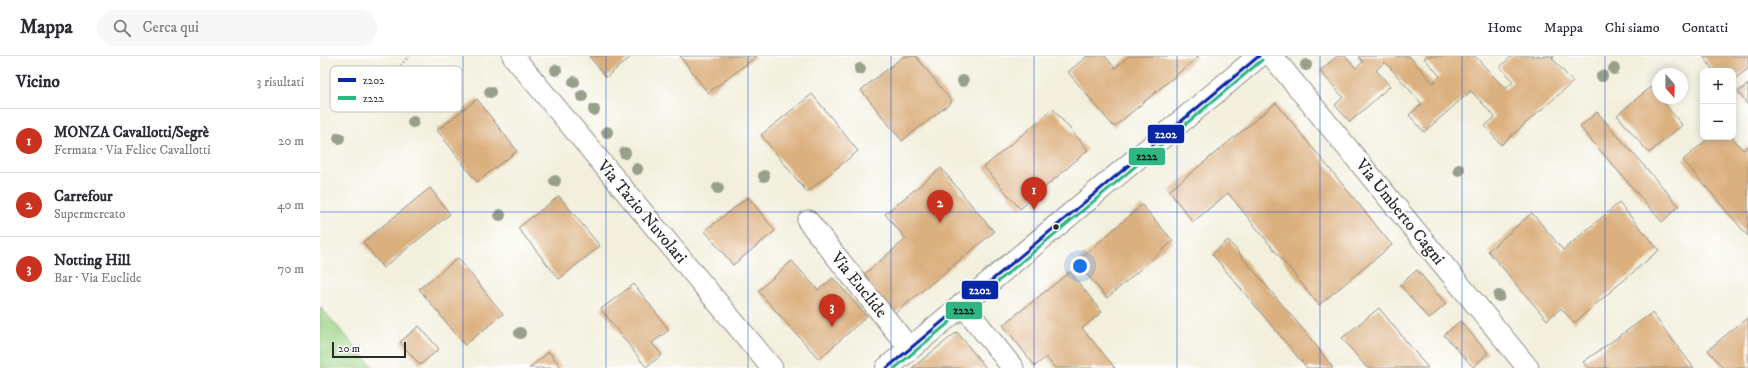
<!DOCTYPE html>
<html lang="it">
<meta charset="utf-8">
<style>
:root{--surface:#fff;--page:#f7f7f7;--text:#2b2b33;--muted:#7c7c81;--line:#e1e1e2;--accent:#c8321e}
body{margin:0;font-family:"IM FELL DW Pica",serif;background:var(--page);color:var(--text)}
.controls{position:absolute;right:12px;top:12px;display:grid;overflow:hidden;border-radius:8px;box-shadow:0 2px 10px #0003}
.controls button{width:36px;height:36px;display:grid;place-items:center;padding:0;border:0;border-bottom:1px solid var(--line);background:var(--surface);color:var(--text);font:20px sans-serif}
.compass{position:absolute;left:1332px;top:12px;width:36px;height:36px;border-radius:50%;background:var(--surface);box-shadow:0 2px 10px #0003;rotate:160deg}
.scale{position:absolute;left:12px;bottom:10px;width:74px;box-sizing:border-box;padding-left:4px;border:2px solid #2b2b2b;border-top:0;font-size:11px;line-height:14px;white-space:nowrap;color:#2b2b2b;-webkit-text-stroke:3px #fff;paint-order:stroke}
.you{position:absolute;left:760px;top:210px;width:14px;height:14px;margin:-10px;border:3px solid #fff;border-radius:50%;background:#1a73e8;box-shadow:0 0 0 6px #1a73e833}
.badge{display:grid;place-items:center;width:26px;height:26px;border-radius:50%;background:var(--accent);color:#fff;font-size:13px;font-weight:700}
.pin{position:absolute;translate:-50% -33px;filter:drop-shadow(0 1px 2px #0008)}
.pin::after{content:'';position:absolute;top:21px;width:14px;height:12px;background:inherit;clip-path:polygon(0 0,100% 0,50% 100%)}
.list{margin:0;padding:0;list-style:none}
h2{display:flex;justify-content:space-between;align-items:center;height:52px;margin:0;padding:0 16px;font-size:17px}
h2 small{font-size:13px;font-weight:400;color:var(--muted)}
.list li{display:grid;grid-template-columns:26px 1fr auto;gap:12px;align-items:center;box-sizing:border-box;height:64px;padding:0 16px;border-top:1px solid var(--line)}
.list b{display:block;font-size:15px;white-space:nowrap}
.list p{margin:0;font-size:13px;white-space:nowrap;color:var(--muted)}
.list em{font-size:13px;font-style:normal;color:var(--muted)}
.icon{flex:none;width:22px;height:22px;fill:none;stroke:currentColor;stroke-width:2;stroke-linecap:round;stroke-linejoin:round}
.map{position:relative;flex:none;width:1428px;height:312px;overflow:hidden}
header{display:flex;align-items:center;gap:24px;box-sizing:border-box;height:56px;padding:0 20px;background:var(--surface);border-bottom:1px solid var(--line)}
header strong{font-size:19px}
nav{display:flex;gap:22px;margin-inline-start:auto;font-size:14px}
.search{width:280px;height:36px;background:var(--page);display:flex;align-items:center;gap:10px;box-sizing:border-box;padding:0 14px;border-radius:22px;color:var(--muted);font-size:15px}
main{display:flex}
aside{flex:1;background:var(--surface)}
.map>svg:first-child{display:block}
.green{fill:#9ed486;stroke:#648058}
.building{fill:#dbb07f}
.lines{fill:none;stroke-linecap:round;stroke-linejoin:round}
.street-casing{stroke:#8e8d84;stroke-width:23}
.secondary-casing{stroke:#8e8d84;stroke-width:24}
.path{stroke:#8e8d84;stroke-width:2.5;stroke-dasharray:1 3;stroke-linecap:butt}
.street{stroke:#fff;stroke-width:21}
.secondary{stroke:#fff;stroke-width:22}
.bus-1-casing{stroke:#fff;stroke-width:6}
.bus-2-casing{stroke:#fff;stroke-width:6}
.bus-1{stroke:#0727a6;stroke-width:3}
.bus-2{stroke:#2fb683;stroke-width:3}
.tree{fill:#989f8a}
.grid{fill:none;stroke:#1d4ed8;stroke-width:1;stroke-opacity:0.55}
.bus-dot{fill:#2b2b2b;stroke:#fff;stroke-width:1.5}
.labels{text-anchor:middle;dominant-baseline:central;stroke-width:3.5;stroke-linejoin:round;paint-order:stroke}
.street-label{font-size:17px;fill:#2b2b2b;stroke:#fff}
.key{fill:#fff;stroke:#bfbfbf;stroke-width:1}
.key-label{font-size:11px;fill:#2b2b2b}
.line-badge{stroke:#fff;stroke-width:1.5}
.badge-label{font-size:11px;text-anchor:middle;font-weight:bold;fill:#fff}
.pale-badge-label{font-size:11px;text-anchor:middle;font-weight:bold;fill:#111}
</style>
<header>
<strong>Mappa</strong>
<div class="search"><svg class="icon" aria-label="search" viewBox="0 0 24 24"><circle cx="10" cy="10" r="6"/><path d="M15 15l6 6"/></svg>Cerca qui</div>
<nav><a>Home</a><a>Mappa</a><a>Chi siamo</a><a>Contatti</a></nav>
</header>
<main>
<aside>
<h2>Vicino<small>3 risultati</small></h2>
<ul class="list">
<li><span class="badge">1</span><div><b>MONZA Cavallotti/Segrè</b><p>Fermata · Via Felice Cavallotti</p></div><em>20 m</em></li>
<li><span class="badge">2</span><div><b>Carrefour</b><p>Supermercato</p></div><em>40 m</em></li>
<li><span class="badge">3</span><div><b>Notting Hill</b><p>Bar · Via Euclide</p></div><em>70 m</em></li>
</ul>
</aside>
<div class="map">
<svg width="1428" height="312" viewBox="0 0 1428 312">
<rect width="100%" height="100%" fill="#fff"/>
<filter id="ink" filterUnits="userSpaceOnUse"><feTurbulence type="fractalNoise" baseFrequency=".025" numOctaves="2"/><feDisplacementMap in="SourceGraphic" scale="8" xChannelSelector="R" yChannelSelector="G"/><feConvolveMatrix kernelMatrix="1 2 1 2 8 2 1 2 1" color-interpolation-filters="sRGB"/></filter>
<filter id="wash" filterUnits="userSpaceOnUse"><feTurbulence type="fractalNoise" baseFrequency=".012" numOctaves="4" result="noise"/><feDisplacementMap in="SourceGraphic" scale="16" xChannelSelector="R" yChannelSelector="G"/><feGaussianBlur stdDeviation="0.9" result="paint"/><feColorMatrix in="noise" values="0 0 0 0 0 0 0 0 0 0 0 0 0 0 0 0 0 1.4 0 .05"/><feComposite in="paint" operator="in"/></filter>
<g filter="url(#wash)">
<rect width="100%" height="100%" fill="#f2efdc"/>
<!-- green -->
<path class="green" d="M 0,251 L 54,312 L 0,312 Z"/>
<g id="blocks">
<!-- building -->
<g class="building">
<path d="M 269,0 L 312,0 L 286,21 Z"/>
<path d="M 360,0 L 437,0 L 388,37 Z"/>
<path d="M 584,0 L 596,0 L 632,46 L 582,85 L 541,34 Z"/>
<path d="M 767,0 L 785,0 L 795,12 L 809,0 L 879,0 L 794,71 L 748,16 Z"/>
<path d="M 1017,0 L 1025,0 L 1036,12 L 1043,6 L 1038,0 L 1089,0 L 1113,27 L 1120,20 L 1104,2 L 1107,0 L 1155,0 L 1185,33 L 1193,26 L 1180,11 L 1192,0 L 1234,0 L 1232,2 L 1253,26 L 1181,89 L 1165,70 L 1175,61 L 1151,35 L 1104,76 L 1089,59 L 1102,48 L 1065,6 L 1056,14 L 1070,30 L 1030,66 L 1015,49 L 1023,41 L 1000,15 Z"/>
<path d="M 1383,0 L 1428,0 L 1428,13 L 1413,24 L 1413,15 L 1394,15 Z"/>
<path d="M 1428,28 L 1428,49 L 1418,36 Z"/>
<path d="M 1331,31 L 1362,69 L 1329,97 L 1297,59 Z"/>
<path d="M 492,38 L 538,95 L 487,136 L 441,79 Z"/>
<path d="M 157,43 L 197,95 L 157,126 L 117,74 Z"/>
<path d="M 956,47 L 1072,189 L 999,249 L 908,137 L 873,166 L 849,135 Z"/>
<path d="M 733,53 L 768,94 L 700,153 L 664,111 Z"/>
<path d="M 1277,56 L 1359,150 L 1342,166 L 1260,71 Z"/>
<path d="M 1390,81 L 1412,81 L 1423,94 L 1428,90 L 1428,180 L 1363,104 Z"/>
<path d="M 621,112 L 674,176 L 574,258 L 542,220 L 586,183 L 565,158 Z"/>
<path d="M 110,132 L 130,158 L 63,212 L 43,186 Z"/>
<path d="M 239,140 L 280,190 L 239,223 L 198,172 Z"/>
<path d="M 428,141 L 455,175 L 413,209 L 385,175 Z"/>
<path d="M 1299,147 L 1339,194 L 1254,267 L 1241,252 L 1227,264 L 1168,195 L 1212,157 L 1243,194 Z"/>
<path d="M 822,149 L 853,185 L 787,242 L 756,206 Z"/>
<path d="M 908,184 L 991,283 L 1013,312 L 987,312 L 892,198 Z"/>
<path d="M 138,202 L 183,258 L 145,289 L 99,233 Z"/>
<path d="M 472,205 L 498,234 L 513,222 L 547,260 L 499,303 L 438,235 Z"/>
<path d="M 1097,214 L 1126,248 L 1109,263 L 1080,229 Z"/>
<path d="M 750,216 L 782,256 L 762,272 L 795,312 L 735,312 L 726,301 L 715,310 L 683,269 Z"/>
<path d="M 314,228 L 349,274 L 332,287 L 342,299 L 326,311 L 281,253 Z"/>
<path d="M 1059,252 L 1108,312 L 1047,312 L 1022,282 Z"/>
<path d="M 1332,257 L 1374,312 L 1268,312 L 1263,306 Z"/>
<path d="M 1428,261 L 1428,312 L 1403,312 L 1388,294 Z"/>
<path d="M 1140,265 L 1168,297 L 1153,311 L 1124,279 Z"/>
<path d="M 99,270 L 119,293 L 100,309 L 80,286 Z"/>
<path d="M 637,276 L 666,312 L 592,312 Z"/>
<path d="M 229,296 L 242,312 L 209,312 Z"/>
</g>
</g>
</g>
<g filter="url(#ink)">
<use href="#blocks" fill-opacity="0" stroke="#8e8d84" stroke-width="1"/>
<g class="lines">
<!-- street casing -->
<g class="street-casing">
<g id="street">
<path d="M 193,0 L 452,312"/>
<path d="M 952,0 L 1208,312"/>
<path d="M 488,165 L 590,293"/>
<path d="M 642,248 L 693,312"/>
</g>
</g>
<!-- secondary casing -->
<g class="secondary-casing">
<path id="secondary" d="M 567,312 L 939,0"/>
</g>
<!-- path -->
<path class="path" d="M 53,48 L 62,30 L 89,0"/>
<!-- street -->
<use href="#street" class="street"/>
<!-- secondary -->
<use href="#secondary" class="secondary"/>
<!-- bus-1 casing -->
<g class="bus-1-casing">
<path id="bus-1" d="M 567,312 L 939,0"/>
</g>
<!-- bus-2 casing -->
<g class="bus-2-casing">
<path id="bus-2" d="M 575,312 L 942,4"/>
</g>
<!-- bus-1 -->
<use href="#bus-1" class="bus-1"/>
<!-- bus-2 -->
<use href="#bus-2" class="bus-2"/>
</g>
<!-- trees -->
<g class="tree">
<circle cx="986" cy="9" r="6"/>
<circle cx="540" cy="13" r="6"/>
<circle cx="1294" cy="13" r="6"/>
<circle cx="236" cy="14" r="6"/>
<circle cx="1282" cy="20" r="6"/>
<circle cx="643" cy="25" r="6"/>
<circle cx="254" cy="26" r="6"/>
<circle cx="170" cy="36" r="6"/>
<circle cx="262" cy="40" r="6"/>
<circle cx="274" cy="54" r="6"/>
<circle cx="93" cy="66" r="6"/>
<circle cx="287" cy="76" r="6"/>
<circle cx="19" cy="82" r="6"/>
<circle cx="305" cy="97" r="6"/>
<circle cx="317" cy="113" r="6"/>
<circle cx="1139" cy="114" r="6"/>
<circle cx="444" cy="120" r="6"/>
<circle cx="235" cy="125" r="6"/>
<circle cx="398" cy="132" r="6"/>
<circle cx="180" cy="159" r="6"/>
<circle cx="1179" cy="240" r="6"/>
<circle cx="200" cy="277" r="6"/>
</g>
</g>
<!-- grid -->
<path class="grid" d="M 143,0 L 143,312M 286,0 L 286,312M 428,0 L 428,312M 571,0 L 571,312M 714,0 L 714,312M 857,0 L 857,312M 1000,0 L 1000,312M 1142,0 L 1142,312M 1285,0 L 1285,312M 0,156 L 1428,156"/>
<!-- markers -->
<circle class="bus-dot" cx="736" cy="171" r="3.5"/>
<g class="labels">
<!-- street labels -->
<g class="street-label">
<text transform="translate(322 156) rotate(50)">Via Tazio Nuvolari</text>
<text transform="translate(1080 156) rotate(51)">Via Umberto Cagni</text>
<text transform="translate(539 229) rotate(51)">Via Euclide</text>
</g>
</g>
<!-- legend -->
<rect x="10" y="10" width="132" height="46" rx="6" class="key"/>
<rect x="18" y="22" width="18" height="4" fill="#0727a6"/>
<rect x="18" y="40" width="18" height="4" fill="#2fb683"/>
<g class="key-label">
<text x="43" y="28">z202</text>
<text x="43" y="46">z222</text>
</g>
<g class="line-badge">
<rect x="827" y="68" width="38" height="20" rx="4" fill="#0727a6"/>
<rect x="808" y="91" width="38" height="19" rx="4" fill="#2fb683"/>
<rect x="641" y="224" width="38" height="20" rx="4" fill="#0727a6"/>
<rect x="625" y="245" width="38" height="19" rx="4" fill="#2fb683"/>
</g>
<g class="badge-label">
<text x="846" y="82">z202</text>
<text x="660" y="238">z202</text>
</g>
<g class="pale-badge-label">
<text x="827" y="104">z222</text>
<text x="644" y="258">z222</text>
</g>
</svg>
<div class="controls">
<button>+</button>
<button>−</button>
</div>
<svg class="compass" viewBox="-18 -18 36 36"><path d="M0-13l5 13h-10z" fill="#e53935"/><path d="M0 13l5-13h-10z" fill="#7c7c81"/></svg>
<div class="scale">20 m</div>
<div class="you"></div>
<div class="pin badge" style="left:714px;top:154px">1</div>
<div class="pin badge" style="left:620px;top:167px">2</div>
<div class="pin badge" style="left:512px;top:271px">3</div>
</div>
</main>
